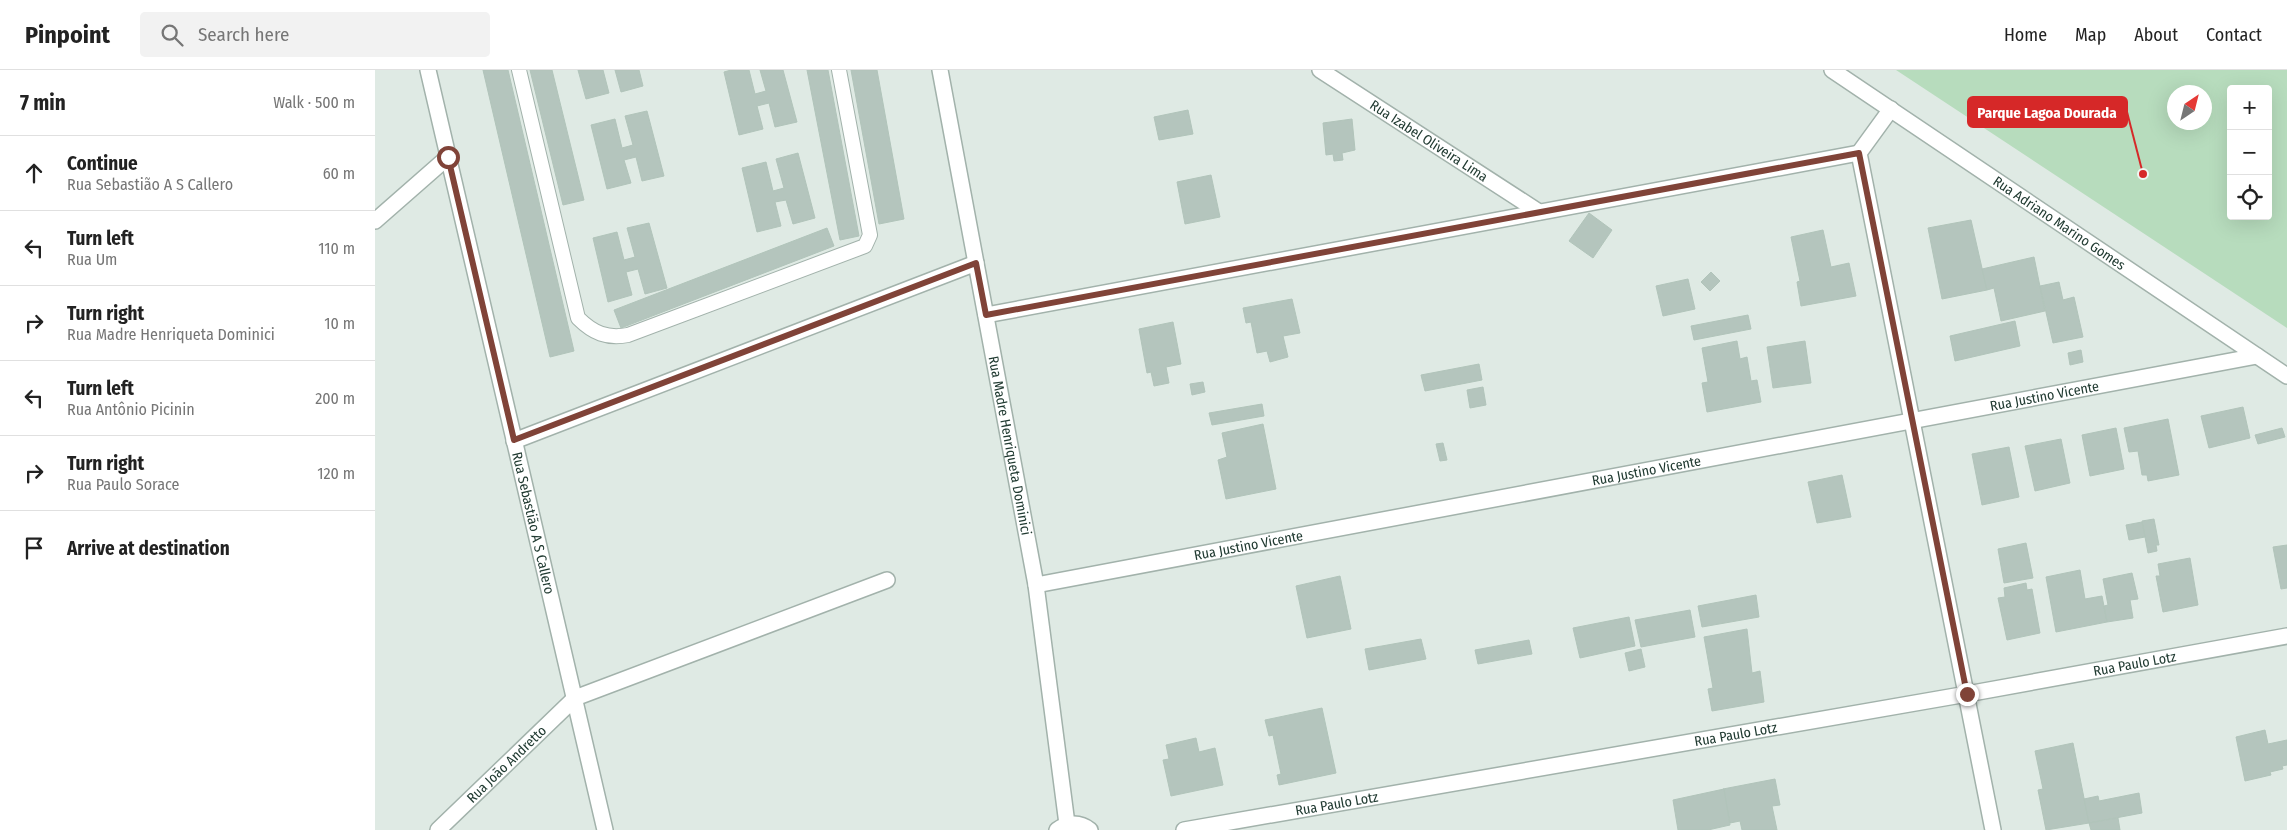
<!DOCTYPE html>
<meta charset="utf-8">
<style>
:root{--surface:#fff;--page:#f2f2f2;--text:#222;--muted:#767676;--line:#e0e0e0}
body{margin:0;font-family:"Fira Sans Condensed",sans-serif;background:var(--page);color:var(--text)}
.controls{position:absolute;right:15px;top:15px;display:grid;overflow:hidden;border-radius:5px;box-shadow:0 5px 20px #0002}
.controls button{width:45px;height:45px;display:grid;place-items:center;padding:0;border:0;border-bottom:1px solid var(--line);background:var(--surface);color:var(--text);font:25px sans-serif}
.compass{position:absolute;left:1792px;top:15px;width:45px;height:45px;border-radius:50%;background:var(--surface);box-shadow:0 5px 20px #0002;rotate:35deg}
.stop{position:absolute;width:15px;height:15px;margin:-11px;border:4px solid #804338;border-radius:50%;background:#fff}
.stop.end{background:#804338;border-color:#fff;box-shadow:0 1px 5px #0008}
.list{margin:0;padding:0;list-style:none}
h2{display:flex;justify-content:space-between;align-items:center;height:65px;margin:0;padding:0 20px;font-size:21px}
h2 small{font-size:16px;font-weight:400;color:var(--muted)}
.list li{display:grid;grid-template-columns:32px 1fr auto;gap:15px;align-items:center;box-sizing:border-box;height:75px;padding:0 20px;border-top:1px solid var(--line)}
.list b{display:block;font-size:19px;white-space:nowrap}
.list p{margin:0;font-size:16px;white-space:nowrap;color:var(--muted)}
.list em{font-size:16px;font-style:normal;color:var(--muted)}
.icon{flex:none;width:28px;height:28px;fill:none;stroke:currentColor;stroke-width:2;stroke-linecap:round;stroke-linejoin:round}
.map{position:relative;flex:none;width:1912px;height:760px;overflow:hidden}
header{display:flex;align-items:center;gap:30px;box-sizing:border-box;height:70px;padding:0 25px;background:var(--surface);border-bottom:1px solid var(--line)}
header strong{font-size:24px}
nav{display:flex;gap:28px;margin-inline-start:auto;font-size:18px}
.search{width:350px;height:45px;background:var(--page);display:flex;align-items:center;gap:12px;box-sizing:border-box;padding:0 18px;border-radius:5px;color:var(--muted);font-size:19px}
main{display:flex}
aside{flex:1;background:var(--surface)}
.map>svg:first-child{display:block}
.green{fill:#b7dcbd;fill-rule:evenodd}
.building{fill:#b4c5bd;stroke:#b1c4ba}
.lines{fill:none;stroke-linecap:round;stroke-linejoin:round}
.lane-casing{stroke:#a2b2ab;stroke-width:16}
.street-casing{stroke:#a2b2ab;stroke-width:18}
.lane{stroke:#fff;stroke-width:14}
.street{stroke:#fff;stroke-width:15}
.route{stroke:#804338;stroke-width:6}
.labels{text-anchor:middle;dominant-baseline:central;stroke-width:4;stroke-linejoin:round;paint-order:stroke}
.street-label{font-size:14px;fill:#203a31;stroke:#eff7f2}
.leader{fill:none;stroke:#d62828;stroke-width:2}
.callout-dot{fill:#d62828;stroke:#eff7f2;stroke-width:2}
.callout{fill:#d62828;stroke:#d62828;stroke-width:2}
.callout-label{font-size:15px;text-anchor:middle;font-weight:bold;fill:#fff}
</style>
<header>
<strong>Pinpoint</strong>
<div class="search"><svg class="icon" aria-label="search" viewBox="0 0 24 24"><circle cx="10" cy="10" r="6"/><path d="M15 15l6 6"/></svg>Search here</div>
<nav><a>Home</a><a>Map</a><a>About</a><a>Contact</a></nav>
</header>
<main>
<aside>
<h2>7 min<small>Walk · 500 m</small></h2>
<ul class="list">
<li><svg class="icon" aria-label="ahead" viewBox="0 0 24 24"><path d="M12 20V5M6 11l6-6 6 6"/></svg><div><b>Continue</b><p>Rua Sebastião A S Callero</p></div><em>60 m</em></li>
<li><svg class="icon" aria-label="left" viewBox="0 0 24 24"><path d="M17 20v-9H6M10 6l-5 5 5 5"/></svg><div><b>Turn left</b><p>Rua Um</p></div><em>110 m</em></li>
<li><svg class="icon" aria-label="right" viewBox="0 0 24 24"><path d="M7 20v-9h11M14 6l5 5-5 5"/></svg><div><b>Turn right</b><p>Rua Madre Henriqueta Dominici</p></div><em>10 m</em></li>
<li><svg class="icon" aria-label="left" viewBox="0 0 24 24"><path d="M17 20v-9H6M10 6l-5 5 5 5"/></svg><div><b>Turn left</b><p>Rua Antônio Picinin</p></div><em>200 m</em></li>
<li><svg class="icon" aria-label="right" viewBox="0 0 24 24"><path d="M7 20v-9h11M14 6l5 5-5 5"/></svg><div><b>Turn right</b><p>Rua Paulo Sorace</p></div><em>120 m</em></li>
<li><svg class="icon" aria-label="arrive" viewBox="0 0 24 24"><path d="M6 21V4h12l-3 4 3 4H6"/></svg><div><b>Arrive at destination</b></div></li>
</ul>
</aside>
<div class="map">
<svg width="1912" height="760" viewBox="0 0 1912 760">
<rect width="100%" height="100%" fill="#dfeae4"/>
<!-- green -->
<path class="green" d="M 1521,0 L 1912,0 L 1912,258 ZM 1856,19 L 1893,19 L 1893,146 L 1856,146 ZM 1800,22 L 1830,22 L 1830,52 L 1800,52 Z"/>
<!-- building -->
<g class="building">
<path d="M 108,0 L 133,0 L 199,281 L 175,287 Z"/>
<path d="M 155,0 L 177,0 L 209,130 L 188,135 Z"/>
<path d="M 203,0 L 228,0 L 234,23 L 211,29 Z"/>
<path d="M 240,0 L 264,0 L 268,16 L 246,22 Z"/>
<path d="M 356,0 L 374,0 L 380,24 L 391,21 L 385,0 L 408,0 L 422,52 L 400,57 L 394,33 L 382,36 L 388,59 L 364,65 L 349,2 Z"/>
<path d="M 432,0 L 453,0 L 484,166 L 465,170 Z"/>
<path d="M 476,0 L 502,0 L 529,149 L 504,154 Z"/>
<path d="M 813,40 L 818,64 L 784,70 L 779,47 Z"/>
<path d="M 272,41 L 289,106 L 267,111 L 261,87 L 249,90 L 256,113 L 232,119 L 216,55 L 240,49 L 247,78 L 258,75 L 250,46 Z"/>
<path d="M 977,49 L 980,80 L 967,83 L 968,90 L 959,91 L 958,84 L 951,85 L 948,53 Z"/>
<path d="M 423,83 L 440,148 L 418,154 L 411,130 L 400,132 L 406,156 L 382,162 L 367,98 L 391,92 L 398,121 L 409,118 L 401,89 Z"/>
<path d="M 836,105 L 845,147 L 810,154 L 802,112 Z"/>
<path d="M 1214,143 L 1237,160 L 1218,188 L 1194,171 Z"/>
<path d="M 1596,150 L 1612,220 L 1567,229 L 1553,158 Z"/>
<path d="M 274,153 L 292,218 L 270,224 L 263,199 L 251,202 L 257,225 L 233,232 L 218,168 L 242,162 L 249,190 L 260,187 L 252,158 Z"/>
<path d="M 452,158 L 459,176 L 246,258 L 239,240 Z"/>
<path d="M 1448,160 L 1456,197 L 1474,193 L 1481,226 L 1426,236 L 1422,212 L 1425,211 L 1416,167 Z"/>
<path d="M 1659,187 L 1670,241 L 1626,251 L 1619,218 L 1612,220 L 1607,199 Z"/>
<path d="M 1336,202 L 1345,211 L 1335,221 L 1326,212 Z"/>
<path d="M 1313,209 L 1320,239 L 1288,246 L 1281,216 Z"/>
<path d="M 1684,212 L 1688,230 L 1699,227 L 1708,267 L 1678,273 L 1665,216 Z"/>
<path d="M 917,229 L 925,263 L 908,266 L 913,287 L 895,292 L 892,281 L 882,283 L 876,252 L 871,253 L 868,238 Z"/>
<path d="M 1373,245 L 1376,259 L 1319,270 L 1316,256 Z"/>
<path d="M 1640,251 L 1645,276 L 1580,291 L 1575,266 Z"/>
<path d="M 798,252 L 806,294 L 791,297 L 794,313 L 779,316 L 776,302 L 772,303 L 764,259 Z"/>
<path d="M 1362,271 L 1365,289 L 1372,287 L 1376,311 L 1382,310 L 1386,332 L 1332,342 L 1327,313 L 1333,312 L 1327,278 Z"/>
<path d="M 1430,271 L 1436,313 L 1398,318 L 1392,277 Z"/>
<path d="M 1706,280 L 1708,292 L 1695,295 L 1693,283 Z"/>
<path d="M 1104,294 L 1107,310 L 1050,321 L 1046,305 Z"/>
<path d="M 828,312 L 830,322 L 817,325 L 815,314 Z"/>
<path d="M 1108,317 L 1111,335 L 1095,338 L 1092,320 Z"/>
<path d="M 887,334 L 889,346 L 837,355 L 834,343 Z"/>
<path d="M 1868,337 L 1875,368 L 1834,378 L 1826,346 Z"/>
<path d="M 1793,349 L 1804,405 L 1773,411 L 1772,405 L 1767,405 L 1763,381 L 1754,382 L 1749,358 Z"/>
<path d="M 888,354 L 901,419 L 851,429 L 843,390 L 852,387 L 847,363 Z"/>
<path d="M 1741,358 L 1749,399 L 1715,406 L 1707,365 Z"/>
<path d="M 1907,358 L 1910,367 L 1883,374 L 1880,365 Z"/>
<path d="M 1686,369 L 1695,413 L 1660,421 L 1650,376 Z"/>
<path d="M 1068,373 L 1072,390 L 1065,391 L 1061,374 Z"/>
<path d="M 1634,377 L 1644,427 L 1607,435 L 1597,384 Z"/>
<path d="M 1467,405 L 1476,447 L 1442,453 L 1433,412 Z"/>
<path d="M 1779,449 L 1784,475 L 1781,475 L 1782,481 L 1773,483 L 1767,451 Z"/>
<path d="M 1767,452 L 1770,467 L 1754,470 L 1751,455 Z"/>
<path d="M 1651,473 L 1658,508 L 1629,513 L 1623,479 Z"/>
<path d="M 1912,475 L 1912,518 L 1906,519 L 1898,477 Z"/>
<path d="M 1815,488 L 1823,535 L 1788,542 L 1781,506 L 1785,506 L 1783,494 Z"/>
<path d="M 1705,500 L 1710,529 L 1727,526 L 1732,552 L 1681,562 L 1671,507 Z"/>
<path d="M 1757,503 L 1763,529 L 1755,530 L 1758,548 L 1732,552 L 1729,536 L 1733,535 L 1728,509 Z"/>
<path d="M 965,506 L 976,559 L 932,568 L 921,516 Z"/>
<path d="M 1651,513 L 1652,520 L 1657,519 L 1665,563 L 1632,570 L 1623,528 L 1630,527 L 1629,518 Z"/>
<path d="M 1381,525 L 1384,547 L 1327,557 L 1323,536 Z"/>
<path d="M 1315,540 L 1320,567 L 1266,577 L 1260,550 Z"/>
<path d="M 1254,547 L 1260,576 L 1205,588 L 1198,558 Z"/>
<path d="M 1372,559 L 1377,603 L 1385,601 L 1389,632 L 1337,641 L 1333,619 L 1338,618 L 1329,567 Z"/>
<path d="M 1046,569 L 1051,589 L 994,600 L 990,579 Z"/>
<path d="M 1154,570 L 1157,584 L 1103,594 L 1100,580 Z"/>
<path d="M 1266,579 L 1270,597 L 1254,601 L 1250,583 Z"/>
<path d="M 947,638 L 961,703 L 904,715 L 902,705 L 906,704 L 898,665 L 894,666 L 890,650 Z"/>
<path d="M 1890,660 L 1893,674 L 1912,670 L 1912,695 L 1907,696 L 1908,699 L 1895,702 L 1896,705 L 1870,711 L 1861,667 Z"/>
<path d="M 821,668 L 824,682 L 840,678 L 848,715 L 796,726 L 788,690 L 794,689 L 791,675 Z"/>
<path d="M 1698,673 L 1714,753 L 1671,760 L 1663,720 L 1668,719 L 1660,681 Z"/>
<path d="M 1400,709 L 1405,735 L 1397,736 L 1402,760 L 1367,760 L 1365,751 L 1355,753 L 1348,719 Z"/>
<path d="M 1349,719 L 1355,755 L 1333,760 L 1303,760 L 1298,730 Z"/>
<path d="M 1764,723 L 1767,743 L 1714,753 L 1709,729 L 1723,726 L 1724,731 Z"/>
<path d="M 1743,748 L 1745,760 L 1716,760 L 1714,753 Z"/>
</g>
<g class="lines">
<!-- lane casing -->
<g class="lane-casing">
<path id="lane" d="M 144,0 L 203,248 C 218,263 232,269 253,265 L 490,176 L 495,165 L 464,0"/>
</g>
<!-- street casing -->
<g class="street-casing">
<g id="street">
<path id="s1" d="M 53,0 L 230,760"/>
<path id="s2" d="M 565,0 L 661,515 L 692,754"/>
<path id="s3" d="M 945,0 L 1164,142"/>
<path id="s4" d="M 1457,0 L 1912,306"/>
<path d="M 1516,39 L 1484,83 L 1618,760"/>
<path d="M 0,151 L 73,87"/>
<path d="M 611,245 L 1484,83"/>
<path d="M 139,371 L 601,193"/>
<path id="s5" d="M 661,515 L 1882,286"/>
<path id="s6" d="M 63,760 L 200,628 L 512,510"/>
<path d="M 682,760 C 693,752 705,752 715,760"/>
<path id="s7" d="M 809,760 L 1592,624 L 1912,566"/>
</g>
</g>
<!-- lane -->
<use href="#lane" class="lane"/>
<!-- street -->
<use href="#street" class="street"/>
</g>
<g class="lines">
<!-- route -->
<path class="route" d="M 73,87 L 139,370 L 601,193 L 611,245 L 1484,83 L 1592,624"/>
</g>
<g class="labels">
<!-- street labels -->
<g class="street-label">
<text stroke="none"><textPath href="#s3" startOffset="130">Rua Izabel Oliveira Lima</textPath></text>
<text stroke="none"><textPath href="#s4" startOffset="274">Rua Adriano Marino Gomes</textPath></text>
<text stroke="none"><textPath href="#s5" startOffset="1026">Rua Justino Vicente</textPath></text>
<text stroke="none"><textPath href="#s2" startOffset="382">Rua Madre Henriqueta Dominici</textPath></text>
<text stroke="none"><textPath href="#s5" startOffset="621">Rua Justino Vicente</textPath></text>
<text stroke="none"><textPath href="#s1" startOffset="465">Rua Sebastião A S Callero</textPath></text>
<text stroke="none"><textPath href="#s5" startOffset="216">Rua Justino Vicente</textPath></text>
<text stroke="none"><textPath href="#s7" startOffset="965">Rua Paulo Lotz</textPath></text>
<text stroke="none"><textPath href="#s7" startOffset="560">Rua Paulo Lotz</textPath></text>
<text stroke="none"><textPath href="#s6" startOffset="95">Rua João Andretto</textPath></text>
<text stroke="none"><textPath href="#s7" startOffset="155">Rua Paulo Lotz</textPath></text>
</g>
</g>
<!-- callouts -->
<path class="leader" d="M1768 104L1752 42"/>
<circle class="callout-dot" cx="1768" cy="104" r="5"/>
<rect class="callout" x="1593" y="27" width="159" height="30" rx="5"/>
<g class="callout-label">
<text x="1672" y="48">Parque Lagoa Dourada</text>
</g>
</svg>
<div class="controls">
<button>+</button>
<button>−</button>
<button><svg class="icon" aria-label="locate" viewBox="0 0 24 24"><circle cx="12" cy="12" r="6"/><path d="M12 2v4M12 18v4M2 12h4M18 12h4"/></svg></button>
</div>
<svg class="compass" viewBox="-18 -18 36 36"><path d="M0-13l5 13h-10z" fill="#e53935"/><path d="M0 13l5-13h-10z" fill="#767676"/></svg>
<div class="stop" style="left:73px;top:87px"></div>
<div class="stop end" style="left:1592px;top:624px"></div>
</div>
</main>
